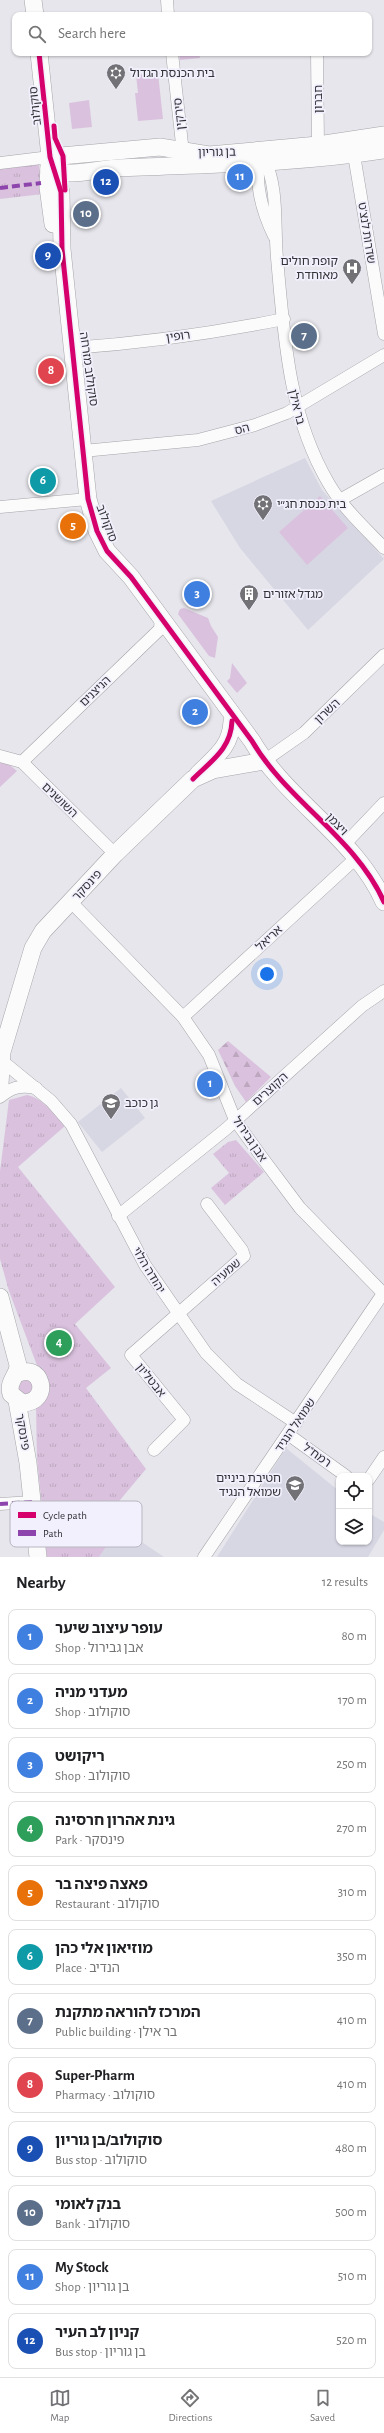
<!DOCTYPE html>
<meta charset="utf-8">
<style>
:root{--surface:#fff;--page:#f2f2f2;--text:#202124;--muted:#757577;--line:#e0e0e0;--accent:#727176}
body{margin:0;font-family:"Alegreya Sans","Noto Sans Hebrew",sans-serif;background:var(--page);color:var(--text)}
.controls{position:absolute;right:12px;bottom:12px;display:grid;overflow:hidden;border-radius:8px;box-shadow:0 1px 3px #0004}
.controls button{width:36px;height:36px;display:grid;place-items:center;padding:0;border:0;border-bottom:1px solid var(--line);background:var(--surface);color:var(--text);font:20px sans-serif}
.you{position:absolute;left:267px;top:974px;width:14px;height:14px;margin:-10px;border:3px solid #fff;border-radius:50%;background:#1a73e8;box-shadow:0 0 0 6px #1a73e833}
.badge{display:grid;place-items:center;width:26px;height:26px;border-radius:50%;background:var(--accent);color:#fff;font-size:13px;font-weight:700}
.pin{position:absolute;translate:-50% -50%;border:2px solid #fff;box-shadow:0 1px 4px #0006}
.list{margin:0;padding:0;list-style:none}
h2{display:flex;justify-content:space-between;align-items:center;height:52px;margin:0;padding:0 16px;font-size:17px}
h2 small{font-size:13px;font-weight:400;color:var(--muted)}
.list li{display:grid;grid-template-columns:26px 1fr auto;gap:12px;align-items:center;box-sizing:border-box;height:56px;margin:0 8px 8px;padding:0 8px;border:1px solid var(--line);border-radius:8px}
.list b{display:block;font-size:15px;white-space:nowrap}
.list p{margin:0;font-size:13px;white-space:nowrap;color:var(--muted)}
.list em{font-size:13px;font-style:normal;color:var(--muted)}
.icon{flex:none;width:22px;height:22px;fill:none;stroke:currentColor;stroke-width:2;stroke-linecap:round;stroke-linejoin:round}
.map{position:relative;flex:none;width:384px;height:1557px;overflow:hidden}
.search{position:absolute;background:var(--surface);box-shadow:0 1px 3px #0004;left:12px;right:12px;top:12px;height:44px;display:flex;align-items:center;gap:10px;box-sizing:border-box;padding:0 14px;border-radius:8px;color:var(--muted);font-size:15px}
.sheet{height:820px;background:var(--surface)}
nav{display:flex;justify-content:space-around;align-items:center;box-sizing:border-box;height:56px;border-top:1px solid var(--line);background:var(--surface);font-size:11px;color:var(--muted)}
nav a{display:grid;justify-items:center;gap:2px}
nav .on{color:var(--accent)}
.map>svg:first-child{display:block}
.built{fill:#d7d7e4}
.grass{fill:#dac2de}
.forest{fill:url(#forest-firs)}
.park{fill:url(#park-tufts)}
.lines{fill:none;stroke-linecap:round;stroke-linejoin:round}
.street-casing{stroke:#a5a5a9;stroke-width:13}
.secondary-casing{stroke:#a5a5a9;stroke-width:18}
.street{stroke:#fbfbfc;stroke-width:12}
.secondary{stroke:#fbfbfc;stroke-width:17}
.quiet{stroke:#8e44ad;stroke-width:4;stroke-dasharray:8 4;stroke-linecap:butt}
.cycleway-casing{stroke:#f1f0fc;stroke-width:8}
.cycleway{stroke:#d6006c;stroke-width:5}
.labels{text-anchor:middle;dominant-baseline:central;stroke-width:3.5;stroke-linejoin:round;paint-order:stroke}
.poi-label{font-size:12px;fill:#333237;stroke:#f1f0fc;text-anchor:start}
.street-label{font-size:12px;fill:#333237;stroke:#f1f0fc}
.key{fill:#f1f0fc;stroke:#b8b7c1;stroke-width:1}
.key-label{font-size:11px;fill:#333237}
</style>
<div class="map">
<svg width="384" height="1557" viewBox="0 0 384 1557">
<defs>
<pattern id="forest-firs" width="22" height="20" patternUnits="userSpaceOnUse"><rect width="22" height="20" fill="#dac2de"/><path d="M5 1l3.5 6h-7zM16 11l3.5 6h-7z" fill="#bca7bf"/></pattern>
<pattern id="park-tufts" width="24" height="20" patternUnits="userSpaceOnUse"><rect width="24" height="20" fill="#dac2de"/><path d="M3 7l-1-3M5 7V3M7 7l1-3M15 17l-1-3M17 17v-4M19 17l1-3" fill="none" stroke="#bca7bf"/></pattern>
</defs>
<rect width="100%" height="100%" fill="#e6e6ec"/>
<!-- built -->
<g class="built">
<path d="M 305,458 L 322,490 L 384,559 L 308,630 L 240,548 L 211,501 Z"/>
<path d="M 121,1088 L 145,1118 L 102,1152 L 78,1122 Z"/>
<path d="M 286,1448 L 339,1491 L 339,1542 L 369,1542 L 369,1513 L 384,1522 L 384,1530 L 368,1557 L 217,1557 Z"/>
<path d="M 121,1528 L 164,1557 L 99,1557 L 112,1537 L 114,1539 Z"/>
</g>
<!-- grass -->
<g class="grass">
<path d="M 179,53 L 199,53 L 200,58 L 180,60 Z"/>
<path d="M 158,73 L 163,119 L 138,121 L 135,93 L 138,93 L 136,75 Z"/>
<path d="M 89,100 L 92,127 L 72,129 L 69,103 Z"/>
<path d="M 320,496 L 348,528 L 307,565 L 279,532 Z"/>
<path d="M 184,608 L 208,618 L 211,626 L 218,637 L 215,658 L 209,656 L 178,614 L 180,609 Z"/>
<path d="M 232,663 L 247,683 L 237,693 L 227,681 L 230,678 Z"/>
<path d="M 0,760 L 5,761 L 17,771 L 0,787 Z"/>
<path d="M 16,1378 L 37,1382 L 29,1399 L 13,1386 Z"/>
</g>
<!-- forest -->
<path class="forest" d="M 228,1041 L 271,1077 L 246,1102 L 235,1086 L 218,1050 Z"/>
<!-- park -->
<g class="park">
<path d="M 38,158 L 43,194 L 0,199 L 0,163 Z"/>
<path d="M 27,1095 C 43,1098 55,1115 65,1126 L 18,1167 L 115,1287 L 75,1324 L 111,1368 L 86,1388 L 146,1469 L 105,1518 L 121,1528 L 114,1539 L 112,1538 L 99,1557 L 47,1557 L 37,1459 L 36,1408 L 47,1392 L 9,1291 L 0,1259 L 0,1171 L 9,1100 Z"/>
<path d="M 236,1140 L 264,1172 L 225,1205 L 211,1188 L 229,1173 L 213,1154 L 228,1142 Z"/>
</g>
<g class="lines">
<!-- street casing -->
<g class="street-casing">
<g id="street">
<path d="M 167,0 L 168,15"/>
<path d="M 172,53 L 182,144 L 179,150"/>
<path d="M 317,53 L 318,145"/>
<path d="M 260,155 C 254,182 262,211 274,236"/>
<path d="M 354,155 L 384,334"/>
<path d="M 263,156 C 279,186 274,225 277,258 C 284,335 288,415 329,484 C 343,508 365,528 384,548"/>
<path d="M 0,163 L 50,157"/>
<path d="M 72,348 C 143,343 214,333 284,319"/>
<path d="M 83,451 L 198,440 L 255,425 L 287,413 L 384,355"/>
<path d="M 340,500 L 384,475"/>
<path d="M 0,507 L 88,499"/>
<path d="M 0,756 L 22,762 L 115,854"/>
<path d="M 264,761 L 304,733 L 384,655"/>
<path d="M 22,762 L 160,629 L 161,616"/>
<path d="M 344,845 L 384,803"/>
<path d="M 71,902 L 183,1017 L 209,1055 L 235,1120 L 261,1156 L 300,1208 L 384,1294"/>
<path d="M 183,1017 L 355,859"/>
<path d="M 1,1060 L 51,1101 L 71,1124 L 145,1265 L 206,1353 L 237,1384 L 296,1423"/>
<path d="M 0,1097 C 12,1087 20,1085 36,1088"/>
<path d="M 118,1216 L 226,1129 L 362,1006 L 384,991"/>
<path d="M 289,1435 L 346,1476"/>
<path d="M 154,1450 L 184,1420 L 131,1355 L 244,1256 L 242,1250 L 207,1204"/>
<path d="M 369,1479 L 384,1457"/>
<path d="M 0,1504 L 32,1502"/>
<path d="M 204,1557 L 384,1292"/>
</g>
</g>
<!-- secondary casing -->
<g class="secondary-casing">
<g id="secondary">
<path d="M 33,0 L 35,15"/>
<path d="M 39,53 L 50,157 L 61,192 L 62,249 L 88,499 L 97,531 L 107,551 L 131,577 L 252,741 C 287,801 356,838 384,902"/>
<path d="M 50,157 L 160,147 L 209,155 L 318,145 L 384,135"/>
<path d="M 49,165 L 48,187 L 53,224"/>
<path d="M 49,169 C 69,178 96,169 118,168 C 207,164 295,164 384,150"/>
<path d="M 198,774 C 215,757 231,747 232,721"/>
<path d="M 0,1084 L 2,1052 L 33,948 L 43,931 L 115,854 L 193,779 L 213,770 L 264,761"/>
<path d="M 0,1297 L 18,1365 C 18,1376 7,1381 11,1394 L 22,1403 C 53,1403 42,1359 15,1375"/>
<path d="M 17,1401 L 28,1463 L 38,1557"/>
</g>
</g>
<!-- street -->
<use href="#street" class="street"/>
<!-- secondary -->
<use href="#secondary" class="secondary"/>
<!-- quiet -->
<g class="quiet">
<path d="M 0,188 L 41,183"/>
<path d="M 0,1504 L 32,1502"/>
</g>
<!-- cycleway casing -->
<g class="cycleway-casing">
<g id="cycleway">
<path d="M 39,53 L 50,157 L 61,192 L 62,249 L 88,499 L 97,531 L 107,551 L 131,577 L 252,741 C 287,801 356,838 384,902"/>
<path d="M 54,126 L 55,138 L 63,156 L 65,190"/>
<path d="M 193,779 C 211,761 231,749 232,721"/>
</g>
</g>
<!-- cycleway -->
<use href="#cycleway" class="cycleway"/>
</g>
<!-- icons -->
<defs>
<g id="synagogue-pin" transform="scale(1)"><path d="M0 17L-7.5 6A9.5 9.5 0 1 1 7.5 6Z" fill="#727176" stroke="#f1f0fc"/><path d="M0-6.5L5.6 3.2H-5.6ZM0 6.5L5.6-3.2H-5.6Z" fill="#fff"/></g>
<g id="hospital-pin" transform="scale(1)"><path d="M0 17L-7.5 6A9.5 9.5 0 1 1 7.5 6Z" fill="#727176" stroke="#f1f0fc"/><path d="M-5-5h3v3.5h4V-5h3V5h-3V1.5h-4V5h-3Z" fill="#fff"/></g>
<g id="building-pin" transform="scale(1)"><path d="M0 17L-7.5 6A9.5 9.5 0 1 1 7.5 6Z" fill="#727176" stroke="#f1f0fc"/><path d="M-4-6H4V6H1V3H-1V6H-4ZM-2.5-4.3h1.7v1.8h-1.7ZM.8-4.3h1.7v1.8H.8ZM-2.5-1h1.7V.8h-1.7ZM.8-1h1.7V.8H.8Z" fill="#fff"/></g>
<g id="school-pin" transform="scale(1)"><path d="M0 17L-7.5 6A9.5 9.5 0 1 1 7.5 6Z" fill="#727176" stroke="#f1f0fc"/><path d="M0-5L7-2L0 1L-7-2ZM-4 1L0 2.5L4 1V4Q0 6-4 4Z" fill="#fff"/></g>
</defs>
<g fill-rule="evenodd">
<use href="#synagogue-pin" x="116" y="73"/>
<use href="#hospital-pin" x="352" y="268"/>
<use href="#synagogue-pin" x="263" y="504"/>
<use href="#building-pin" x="249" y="594"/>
<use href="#school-pin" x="111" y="1103"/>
<use href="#school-pin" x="295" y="1485"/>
</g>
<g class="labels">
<!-- poi labels -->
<g class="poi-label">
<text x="130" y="73">בית הכנסת הגדול</text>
<text x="338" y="261" text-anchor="end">קופת חולים<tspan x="338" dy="14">מאוחדת</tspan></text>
<text x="277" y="504">בית כנסת חג״י</text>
<text x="263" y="594">מגדל אזורים</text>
<text x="125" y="1103">גן כוכב</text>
<text x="281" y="1478" text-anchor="end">חטיבת ביניים<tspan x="281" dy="14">שמואל הנגיד</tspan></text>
</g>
<!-- street labels -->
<g class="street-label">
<text transform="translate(318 99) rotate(-90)">חברון</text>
<text transform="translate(35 106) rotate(-96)">סוקולוב</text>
<text transform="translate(179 114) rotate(-96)">סירקין</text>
<text transform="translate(217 152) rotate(-1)">בן גוריון</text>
<text transform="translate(367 233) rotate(81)">שדרות לנצ'ט</text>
<text transform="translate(178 336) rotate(-8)">רופין</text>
<text transform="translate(89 369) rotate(82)">סוקולוב מזרחה</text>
<text transform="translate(297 407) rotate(76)">בר אילן</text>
<text transform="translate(242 429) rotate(-15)">הס</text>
<text transform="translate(107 523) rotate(69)">סוקולוב</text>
<text transform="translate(95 691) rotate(-44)">הניצנים</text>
<text transform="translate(327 711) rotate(-44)">השרון</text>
<text transform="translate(60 800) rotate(44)">השושנים</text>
<text transform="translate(337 824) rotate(46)">ויצמן</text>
<text transform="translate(87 885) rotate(-47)">פינסקר</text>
<text transform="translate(269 938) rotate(-43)">אריאל</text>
<text transform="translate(270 1089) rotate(-42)">הקוצרים</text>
<text transform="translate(250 1139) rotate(56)">אבן גבירול</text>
<text transform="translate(149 1270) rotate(59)">יהודה הלוי</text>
<text transform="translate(226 1272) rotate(-41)">שמעיה</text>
<text transform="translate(151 1380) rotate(51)">אבטליון</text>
<text transform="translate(295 1425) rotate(-56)">שמואל הנגיד</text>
<text transform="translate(23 1432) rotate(80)">פינסקר</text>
<text transform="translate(317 1455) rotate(36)">רמח"ל</text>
</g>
</g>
<!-- legend -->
<rect x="10" y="1501" width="132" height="46" rx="6" class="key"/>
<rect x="18" y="1512" width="18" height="6" fill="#d6006c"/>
<rect x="18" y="1530" width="18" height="6" fill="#8e44ad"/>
<g class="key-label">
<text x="43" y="1519">Cycle path</text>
<text x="43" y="1537">Path</text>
</g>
</svg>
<div class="controls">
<button><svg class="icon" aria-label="locate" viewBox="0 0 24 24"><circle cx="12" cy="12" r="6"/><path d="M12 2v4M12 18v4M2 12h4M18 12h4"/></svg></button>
<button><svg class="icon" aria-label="layers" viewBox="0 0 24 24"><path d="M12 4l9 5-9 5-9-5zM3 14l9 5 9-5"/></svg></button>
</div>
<div class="you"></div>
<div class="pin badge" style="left:210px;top:1084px;background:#3f7fe0">1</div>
<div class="pin badge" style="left:195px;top:712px;background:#3f7fe0">2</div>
<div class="pin badge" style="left:197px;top:594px;background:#3f7fe0">3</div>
<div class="pin badge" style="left:59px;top:1343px;background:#2e9e5b">4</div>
<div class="pin badge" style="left:73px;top:526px;background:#e8710a">5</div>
<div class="pin badge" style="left:43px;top:481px;background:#0f9aa8">6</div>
<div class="pin badge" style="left:304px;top:336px;background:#5c6f8a">7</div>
<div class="pin badge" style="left:51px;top:371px;background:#e0444e">8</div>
<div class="pin badge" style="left:48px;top:256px;background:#1a4fb4">9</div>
<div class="pin badge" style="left:86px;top:214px;background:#5c6f8a">10</div>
<div class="pin badge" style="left:240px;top:177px;background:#3f7fe0">11</div>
<div class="pin badge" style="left:106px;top:182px;background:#1a4fb4">12</div>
<div class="search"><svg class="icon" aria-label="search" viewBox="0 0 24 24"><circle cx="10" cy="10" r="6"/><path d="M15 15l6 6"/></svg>Search here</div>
</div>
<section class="sheet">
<h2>Nearby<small>12 results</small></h2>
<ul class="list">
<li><span class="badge" style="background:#3f7fe0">1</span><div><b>עופר עיצוב שיער</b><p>Shop · אבן גבירול</p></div><em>80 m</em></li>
<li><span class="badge" style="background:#3f7fe0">2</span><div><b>מעדני מניה</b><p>Shop · סוקולוב</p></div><em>170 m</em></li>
<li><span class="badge" style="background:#3f7fe0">3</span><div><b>ריקושט</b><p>Shop · סוקולוב</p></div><em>250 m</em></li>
<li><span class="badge" style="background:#2e9e5b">4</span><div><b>גינת אהרון חרסינה</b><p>Park · פינסקר</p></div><em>270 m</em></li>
<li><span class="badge" style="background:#e8710a">5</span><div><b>פאצה פיצה בר</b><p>Restaurant · סוקולוב</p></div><em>310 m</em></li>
<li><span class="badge" style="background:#0f9aa8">6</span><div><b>מוזיאון אלי כהן</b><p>Place · הנדיב</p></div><em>350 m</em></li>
<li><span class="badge" style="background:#5c6f8a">7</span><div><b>המרכז להוראה מתקנת</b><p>Public building · בר אילן</p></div><em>410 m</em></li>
<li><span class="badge" style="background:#e0444e">8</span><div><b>Super-Pharm</b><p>Pharmacy · סוקולוב</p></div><em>410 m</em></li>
<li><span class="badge" style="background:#1a4fb4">9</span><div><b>סוקולוב/בן גוריון</b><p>Bus stop · סוקולוב</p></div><em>480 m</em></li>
<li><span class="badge" style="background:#5c6f8a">10</span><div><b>בנק לאומי</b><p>Bank · סוקולוב</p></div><em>500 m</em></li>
<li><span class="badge" style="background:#3f7fe0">11</span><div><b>My Stock</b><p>Shop · בן גוריון</p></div><em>510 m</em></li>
<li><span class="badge" style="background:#1a4fb4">12</span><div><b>קניון לב העיר</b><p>Bus stop · בן גוריון</p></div><em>520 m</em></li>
</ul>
</section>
<nav>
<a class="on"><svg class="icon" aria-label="map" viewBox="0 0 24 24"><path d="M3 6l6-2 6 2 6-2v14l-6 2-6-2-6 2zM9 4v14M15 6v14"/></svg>Map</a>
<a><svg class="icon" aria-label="directions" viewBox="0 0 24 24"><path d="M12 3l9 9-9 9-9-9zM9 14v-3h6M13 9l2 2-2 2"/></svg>Directions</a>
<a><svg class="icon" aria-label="saved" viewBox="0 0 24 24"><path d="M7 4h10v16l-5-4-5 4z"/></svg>Saved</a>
</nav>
